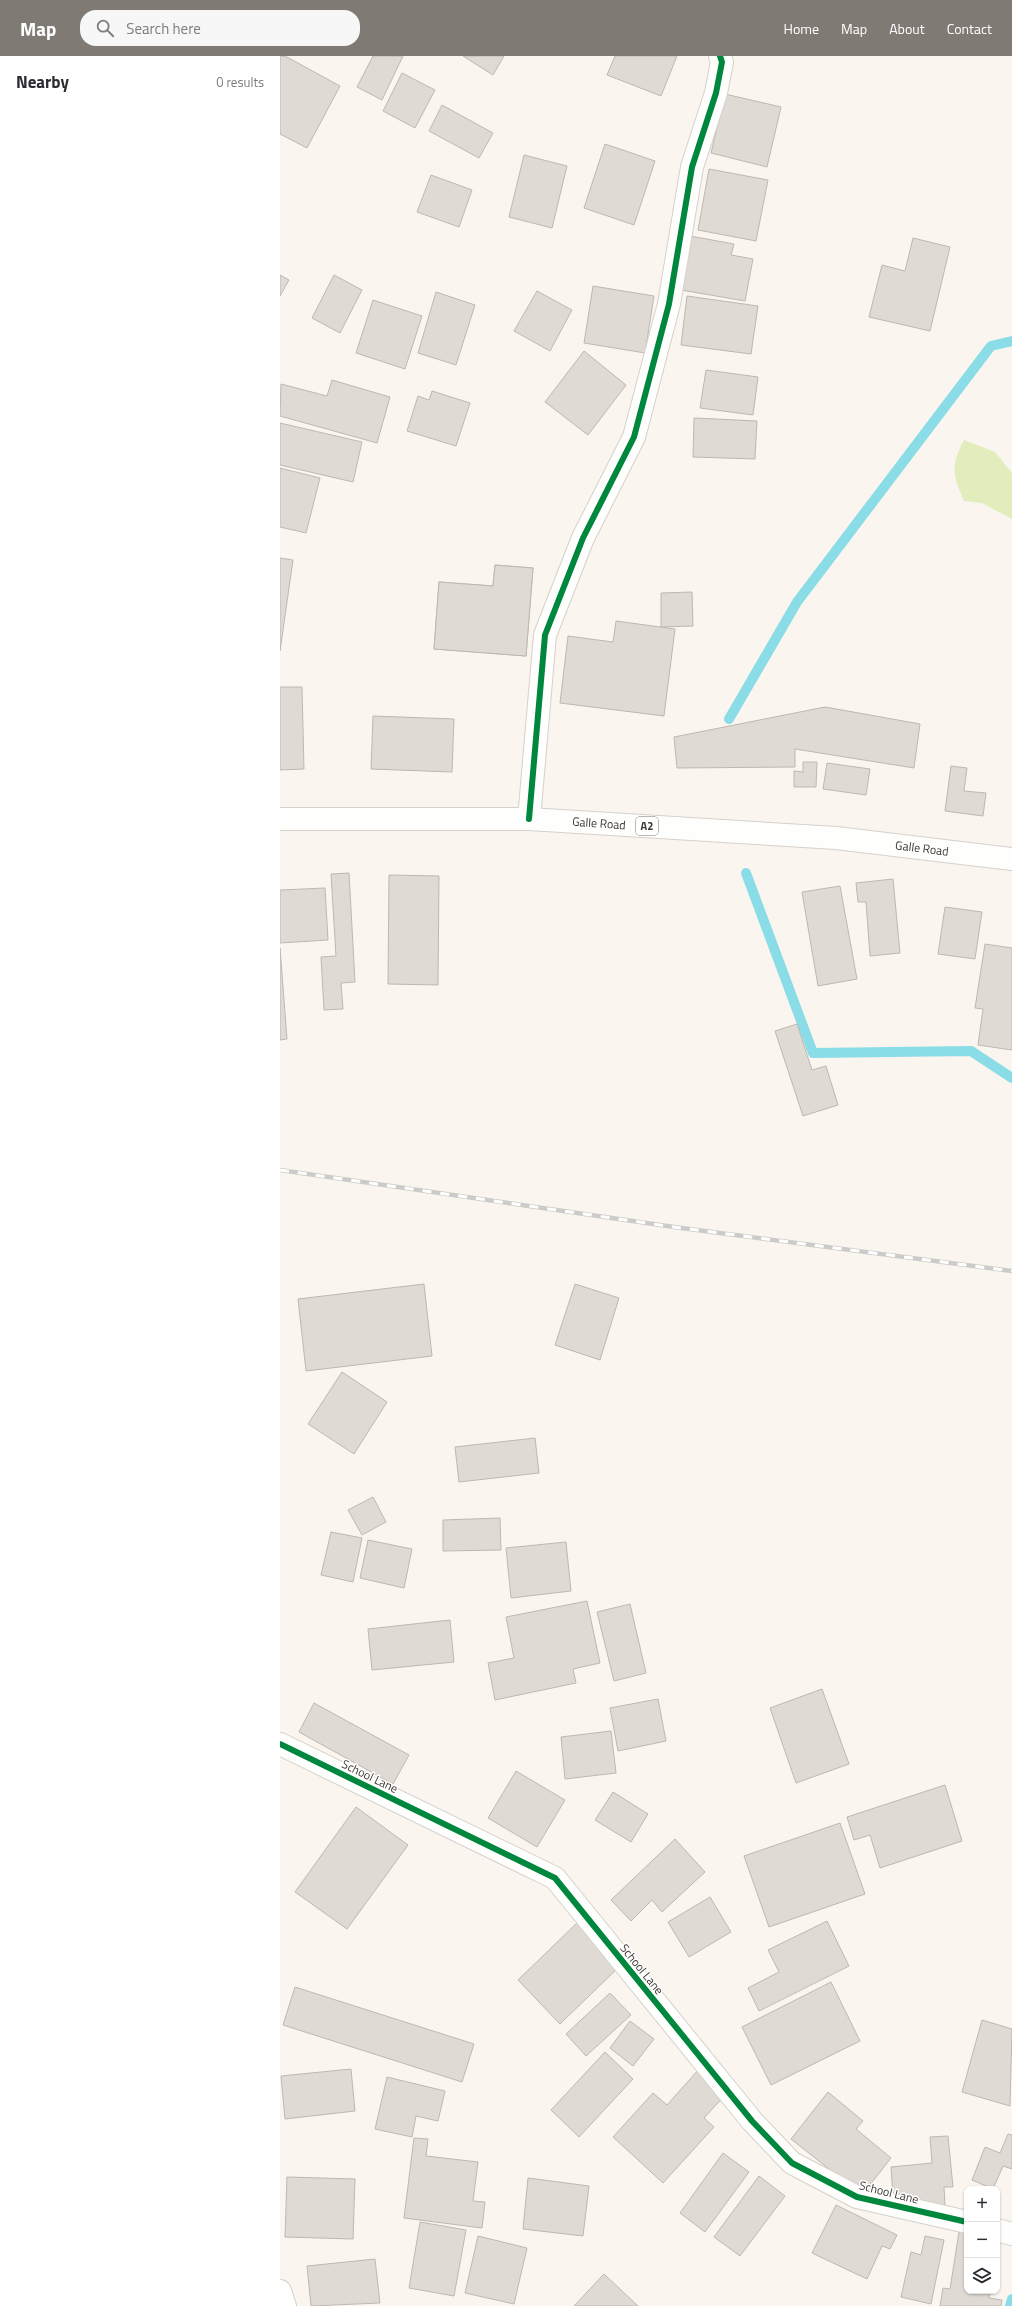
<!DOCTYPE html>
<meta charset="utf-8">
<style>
:root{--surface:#fff;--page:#f7f7f7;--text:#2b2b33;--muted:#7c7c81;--line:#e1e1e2;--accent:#807a74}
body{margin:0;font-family:"Titillium Web",sans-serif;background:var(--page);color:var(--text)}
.controls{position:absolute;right:12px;bottom:12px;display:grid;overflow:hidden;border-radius:8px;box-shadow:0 1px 3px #0004}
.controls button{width:36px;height:36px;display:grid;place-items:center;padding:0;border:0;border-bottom:1px solid var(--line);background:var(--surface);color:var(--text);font:20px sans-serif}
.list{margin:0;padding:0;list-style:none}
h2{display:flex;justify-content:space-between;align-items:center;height:52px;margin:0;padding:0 16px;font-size:17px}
h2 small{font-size:13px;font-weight:400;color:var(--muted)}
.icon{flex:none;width:22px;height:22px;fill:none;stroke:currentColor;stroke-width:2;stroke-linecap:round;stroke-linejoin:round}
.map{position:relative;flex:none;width:732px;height:2250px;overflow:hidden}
header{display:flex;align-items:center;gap:24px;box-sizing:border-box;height:56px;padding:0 20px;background:var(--accent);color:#fff}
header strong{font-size:19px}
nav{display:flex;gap:22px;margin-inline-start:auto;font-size:14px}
.search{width:280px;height:36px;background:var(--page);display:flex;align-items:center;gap:10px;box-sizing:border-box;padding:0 14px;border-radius:16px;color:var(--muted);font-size:15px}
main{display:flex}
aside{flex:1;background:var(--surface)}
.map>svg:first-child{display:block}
.green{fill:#e2edbd}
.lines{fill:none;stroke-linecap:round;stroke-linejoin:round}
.stream{stroke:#8adde7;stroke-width:10}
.building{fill:#dfdad4;stroke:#beb8b2}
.minor-casing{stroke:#d6d1cb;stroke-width:24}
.trunk-casing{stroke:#d6d1cb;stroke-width:24}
.minor{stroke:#fefefd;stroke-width:22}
.trunk{stroke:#fefefd;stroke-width:22}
.rail-casing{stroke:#cdcbca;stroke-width:4.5}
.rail{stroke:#fff;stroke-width:3;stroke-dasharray:9;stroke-linecap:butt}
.cycleway-casing{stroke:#fff;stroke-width:8}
.cycleway{stroke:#00873e;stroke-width:6}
.labels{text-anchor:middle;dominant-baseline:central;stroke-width:3;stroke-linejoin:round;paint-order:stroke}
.shield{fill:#fff;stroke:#78746f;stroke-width:1}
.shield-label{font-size:11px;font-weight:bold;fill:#3e3831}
.street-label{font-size:12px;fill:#3e3831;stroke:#fff}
</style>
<header>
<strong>Map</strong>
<div class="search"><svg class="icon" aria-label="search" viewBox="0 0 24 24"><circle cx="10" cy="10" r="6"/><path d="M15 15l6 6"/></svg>Search here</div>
<nav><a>Home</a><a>Map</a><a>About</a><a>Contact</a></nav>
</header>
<main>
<aside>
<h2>Nearby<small>0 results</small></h2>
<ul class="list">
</ul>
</aside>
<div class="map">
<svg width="732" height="2250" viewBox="0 0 732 2250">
<rect width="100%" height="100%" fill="#faf5ef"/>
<!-- green -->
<path class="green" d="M 684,384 L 715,396 L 732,417 L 732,463 L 702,447 L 684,445 C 673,419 670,410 684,384 Z"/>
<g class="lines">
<!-- stream -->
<g class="stream">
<path d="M 449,663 L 517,546 L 711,290 L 732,285"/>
<path d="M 466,817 L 533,997 L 691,995 L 732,1022"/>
<path d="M 730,2250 L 732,2243"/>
</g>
</g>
<!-- building -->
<g class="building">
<path d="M 0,0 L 5,0 L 60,30 L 27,92 L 0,78 Z"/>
<path d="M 93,0 L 123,0 L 102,44 L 77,31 Z"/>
<path d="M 183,0 L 224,0 L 213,19 Z"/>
<path d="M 335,0 L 397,0 L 381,40 L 327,19 Z"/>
<path d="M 122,17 L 155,34 L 135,72 L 103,55 Z"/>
<path d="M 445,38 L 501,51 L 487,111 L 431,97 Z"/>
<path d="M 162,49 L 213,77 L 199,102 L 149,75 Z"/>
<path d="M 325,88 L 375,105 L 354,169 L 304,152 Z"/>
<path d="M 244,99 L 287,110 L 272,172 L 229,161 Z"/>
<path d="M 429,113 L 488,124 L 476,185 L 418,174 Z"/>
<path d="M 151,119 L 192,134 L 179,171 L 137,156 Z"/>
<path d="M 410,180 L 454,188 L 451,199 L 473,203 L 465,245 L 401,234 Z"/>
<path d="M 633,182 L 670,191 L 650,275 L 589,261 L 602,209 L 625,215 Z"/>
<path d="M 0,219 L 9,224 L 0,240 Z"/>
<path d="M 54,219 L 82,234 L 60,277 L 32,262 Z"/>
<path d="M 313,230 L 374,240 L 365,297 L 304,287 Z"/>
<path d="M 257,235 L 292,254 L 270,295 L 234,275 Z"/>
<path d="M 156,236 L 195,249 L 176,309 L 138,297 Z"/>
<path d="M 407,240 L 478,250 L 471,298 L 401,289 Z"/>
<path d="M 93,244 L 142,260 L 125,313 L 76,297 Z"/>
<path d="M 304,295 L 346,329 L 308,379 L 265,346 Z"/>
<path d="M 426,314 L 478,321 L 473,359 L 420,352 Z"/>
<path d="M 52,324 L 110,341 L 97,387 L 0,360 L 1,328 L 47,340 Z"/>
<path d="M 152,335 L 190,347 L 176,390 L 127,375 L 138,340 L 149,344 Z"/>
<path d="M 414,362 L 477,365 L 475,403 L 413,401 Z"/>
<path d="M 0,367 L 82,386 L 73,426 L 0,409 Z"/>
<path d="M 0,412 L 40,422 L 26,477 L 0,471 Z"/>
<path d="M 0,502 L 13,504 L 0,595 Z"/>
<path d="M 215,509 L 253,512 L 246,600 L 154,593 L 159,526 L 213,530 Z"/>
<path d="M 215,509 L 253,512 L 246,600 L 154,593 L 159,526 L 213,530 Z"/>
<path d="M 412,536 L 413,570 L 381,571 L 381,537 Z"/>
<path d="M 336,565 L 395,573 L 384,660 L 280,647 L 288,580 L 333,586 Z"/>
<path d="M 0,631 L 22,631 L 24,713 L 0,714 Z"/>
<path d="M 545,651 L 640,668 L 634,712 L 515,693 L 515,711 L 397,712 L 394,681 Z"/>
<path d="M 93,660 L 174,663 L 172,716 L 91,713 Z"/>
<path d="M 523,706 L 537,706 L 536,731 L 514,731 L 514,715 L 523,716 Z"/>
<path d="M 547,707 L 590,713 L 586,739 L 543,733 Z"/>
<path d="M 671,710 L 687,712 L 684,735 L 706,737 L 703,760 L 665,755 Z"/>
<path d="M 69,817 L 75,926 L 61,927 L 63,953 L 44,954 L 41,901 L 56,900 L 51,818 Z"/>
<path d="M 109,819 L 159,820 L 158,929 L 108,928 Z"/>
<path d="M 613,823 L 620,897 L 590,900 L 586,846 L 578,846 L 576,827 Z"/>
<path d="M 560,830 L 577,923 L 538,930 L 522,836 Z"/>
<path d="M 45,832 L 48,884 L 0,887 L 0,834 Z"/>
<path d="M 665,851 L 702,856 L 695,903 L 658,898 Z"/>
<path d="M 705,888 L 732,892 L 732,994 L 698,989 L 703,953 L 695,952 Z"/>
<path d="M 0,892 L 7,983 L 0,984 Z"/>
<path d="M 517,968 L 532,1014 L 546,1010 L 558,1049 L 523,1060 L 495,975 Z"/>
<path d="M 144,1228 L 152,1300 L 26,1315 L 18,1243 Z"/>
<path d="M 295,1228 L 339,1242 L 320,1304 L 275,1289 Z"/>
<path d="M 62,1316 L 107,1346 L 74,1398 L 28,1368 Z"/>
<path d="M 255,1382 L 259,1417 L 179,1426 L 175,1391 Z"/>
<path d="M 93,1441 L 106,1466 L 82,1479 L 68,1454 Z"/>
<path d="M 220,1462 L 221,1494 L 163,1495 L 163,1464 Z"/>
<path d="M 51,1476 L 82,1482 L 73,1526 L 41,1519 Z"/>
<path d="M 88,1484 L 132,1493 L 124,1532 L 80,1522 Z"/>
<path d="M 286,1486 L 291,1535 L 231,1542 L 226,1492 Z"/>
<path d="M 307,1545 L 320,1607 L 293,1613 L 296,1627 L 215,1644 L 208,1607 L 234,1602 L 226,1561 Z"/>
<path d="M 350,1548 L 366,1617 L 334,1625 L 317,1556 Z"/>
<path d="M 170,1564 L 174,1606 L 92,1614 L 88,1573 Z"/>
<path d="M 542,1633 L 569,1708 L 516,1727 L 490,1652 Z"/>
<path d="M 378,1643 L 386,1685 L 338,1695 L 330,1652 Z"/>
<path d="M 34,1647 L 129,1699 L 113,1728 L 19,1676 Z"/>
<path d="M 331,1675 L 336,1717 L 285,1723 L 281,1681 Z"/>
<path d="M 236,1715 L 285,1744 L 257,1791 L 208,1762 Z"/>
<path d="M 665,1729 L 682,1785 L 600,1812 L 590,1779 L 574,1784 L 567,1761 Z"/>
<path d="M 333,1736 L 368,1758 L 351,1786 L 315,1764 Z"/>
<path d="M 76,1751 L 128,1789 L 67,1873 L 15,1836 Z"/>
<path d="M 560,1767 L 585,1838 L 489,1871 L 464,1800 Z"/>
<path d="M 395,1783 L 425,1816 L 382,1856 L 372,1844 L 351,1865 L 331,1844 Z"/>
<path d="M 430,1841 L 451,1876 L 409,1901 L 388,1866 Z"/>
<path d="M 547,1865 L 569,1910 L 479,1955 L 468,1932 L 499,1916 L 488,1894 Z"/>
<path d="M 298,1866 L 340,1910 L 280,1968 L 238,1924 Z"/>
<path d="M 551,1926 L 580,1985 L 491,2029 L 462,1971 Z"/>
<path d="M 15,1931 L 194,1988 L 182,2026 L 3,1969 Z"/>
<path d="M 330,1937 L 351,1959 L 306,2000 L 286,1978 Z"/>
<path d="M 702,1964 L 732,1973 L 730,2050 L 682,2036 Z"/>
<path d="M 350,1965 L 374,1983 L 353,2010 L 330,1992 Z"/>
<path d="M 325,1996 L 353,2023 L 299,2081 L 271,2054 Z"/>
<path d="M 420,2012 L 447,2037 L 424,2062 L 434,2071 L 383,2127 L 333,2081 L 373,2037 L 387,2049 Z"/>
<path d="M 71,2013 L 75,2055 L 5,2063 L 1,2020 Z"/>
<path d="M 107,2021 L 165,2035 L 158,2065 L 136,2060 L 132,2081 L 95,2073 Z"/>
<path d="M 548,2036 L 583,2065 L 576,2073 L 611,2102 L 582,2139 L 511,2083 Z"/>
<path d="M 728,2078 L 732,2079 L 732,2113 L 723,2110 L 713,2133 L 692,2124 L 705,2091 L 720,2097 Z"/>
<path d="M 668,2080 L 673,2131 L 664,2131 L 665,2149 L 634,2152 L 625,2147 L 625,2140 L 613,2141 L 611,2111 L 652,2107 L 650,2081 Z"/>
<path d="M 134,2082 L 148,2083 L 146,2100 L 198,2106 L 193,2145 L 205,2146 L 202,2172 L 124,2162 Z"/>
<path d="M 443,2097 L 469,2116 L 425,2176 L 400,2157 Z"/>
<path d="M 479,2120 L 505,2140 L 460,2200 L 434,2181 Z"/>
<path d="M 7,2121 L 75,2123 L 73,2183 L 5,2181 Z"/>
<path d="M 248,2122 L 309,2130 L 303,2180 L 243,2173 Z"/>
<path d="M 556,2149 L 617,2179 L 610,2193 L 602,2190 L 587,2223 L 532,2197 Z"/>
<path d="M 140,2166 L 186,2174 L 174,2240 L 129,2232 Z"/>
<path d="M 679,2176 L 687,2177 L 687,2235 L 710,2235 L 709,2242 L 722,2244 L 721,2250 L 660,2250 L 663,2232 L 670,2233 Z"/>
<path d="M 198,2180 L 247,2192 L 234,2248 L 185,2237 Z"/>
<path d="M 645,2180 L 664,2184 L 651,2248 L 621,2241 L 631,2196 L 641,2199 Z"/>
<path d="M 95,2203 L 100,2247 L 31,2250 L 27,2210 Z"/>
<path d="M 324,2218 L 358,2250 L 294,2250 Z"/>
</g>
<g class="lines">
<!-- minor casing -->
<g class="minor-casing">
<g id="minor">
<path d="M 249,763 L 265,579 L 303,482 L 354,381 L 389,248 L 412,111 L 436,37 L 442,6 L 440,0"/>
<path d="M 0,1688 L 275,1822 L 472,2065 L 512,2107 L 577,2141 L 687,2166"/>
<path d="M 717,2174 L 732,2178"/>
<path d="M 0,2235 L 5,2250"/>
</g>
</g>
<!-- trunk casing -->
<g class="trunk-casing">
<path id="trunk" d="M 0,763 L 249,763 L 556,782 L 732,803"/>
</g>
<!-- minor -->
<use href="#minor" class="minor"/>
<!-- trunk -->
<use href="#trunk" class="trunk"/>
<!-- rail casing -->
<g class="rail-casing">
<path id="rail" d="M 0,1114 L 394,1171 L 732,1215"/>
</g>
<!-- rail -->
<use href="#rail" class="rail"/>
<!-- cycleway casing -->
<g class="cycleway-casing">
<g id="cycleway">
<path d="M 249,763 L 265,579 L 303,482 L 354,381 L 389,248 L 412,111 L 436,37 L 442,6 L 440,0"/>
<path d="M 0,1688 L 275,1822 L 472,2065 L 512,2107 L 577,2141 L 687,2166"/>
</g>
</g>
<!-- cycleway -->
<use href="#cycleway" class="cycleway"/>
</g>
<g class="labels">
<!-- shield labels -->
<rect class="shield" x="356" y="761" width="22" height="18" rx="3"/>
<g class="shield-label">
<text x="367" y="770">A2</text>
</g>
<!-- street labels -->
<g class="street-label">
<text transform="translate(319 767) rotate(4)">Galle Road</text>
<text transform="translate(642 792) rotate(7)">Galle Road</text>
<text transform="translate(90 1720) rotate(26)">School Lane</text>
<text transform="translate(362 1913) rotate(51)">School Lane</text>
<text transform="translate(609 2136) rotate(14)">School Lane</text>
</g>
</g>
</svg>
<div class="controls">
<button>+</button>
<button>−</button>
<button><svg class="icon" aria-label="layers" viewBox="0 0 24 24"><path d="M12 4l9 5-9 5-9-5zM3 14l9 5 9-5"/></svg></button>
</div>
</div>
</main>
